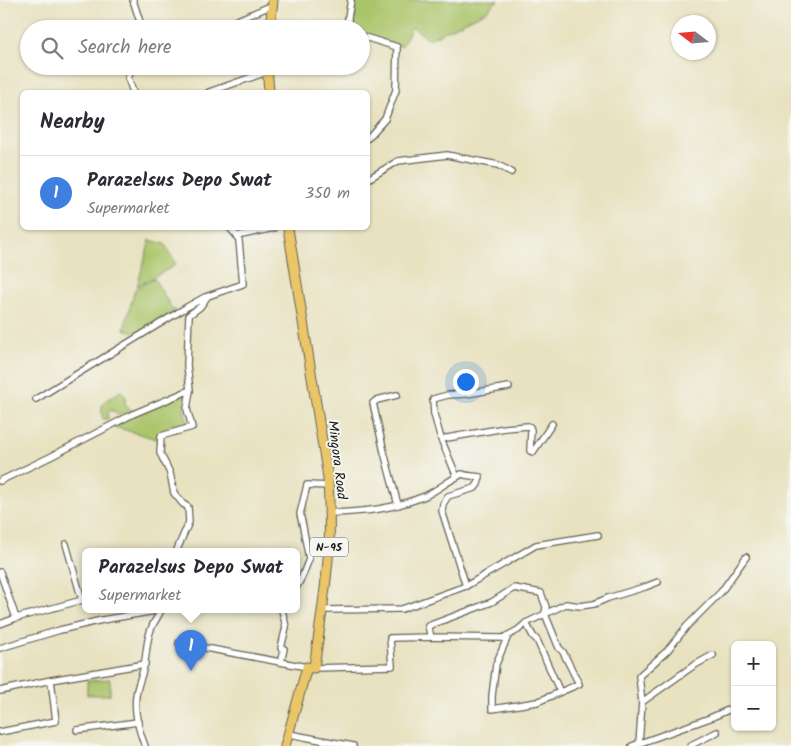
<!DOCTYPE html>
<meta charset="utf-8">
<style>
:root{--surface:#fff;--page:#f2f2f3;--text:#2b2b33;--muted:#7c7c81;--line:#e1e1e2;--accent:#d93025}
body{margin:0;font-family:Kalam,sans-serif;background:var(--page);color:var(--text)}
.controls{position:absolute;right:15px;bottom:15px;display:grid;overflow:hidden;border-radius:8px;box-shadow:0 1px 4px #0004}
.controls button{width:45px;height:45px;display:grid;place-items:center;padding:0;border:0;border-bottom:1px solid var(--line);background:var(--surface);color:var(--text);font:25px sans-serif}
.compass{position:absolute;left:671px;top:15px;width:45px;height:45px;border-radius:50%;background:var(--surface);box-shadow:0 1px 4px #0004;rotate:286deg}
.you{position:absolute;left:465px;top:381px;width:18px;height:18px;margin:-12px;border:4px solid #fff;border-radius:50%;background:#1a73e8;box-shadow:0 0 0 8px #1a73e833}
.badge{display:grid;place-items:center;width:32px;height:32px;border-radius:50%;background:var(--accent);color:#fff;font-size:16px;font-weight:700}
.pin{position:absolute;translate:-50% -41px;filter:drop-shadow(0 1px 2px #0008)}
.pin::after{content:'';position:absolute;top:26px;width:18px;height:15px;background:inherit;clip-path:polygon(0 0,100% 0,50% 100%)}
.popup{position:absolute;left:82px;top:548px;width:218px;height:65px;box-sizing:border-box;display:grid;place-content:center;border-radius:8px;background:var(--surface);filter:drop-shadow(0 1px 4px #0005);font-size:16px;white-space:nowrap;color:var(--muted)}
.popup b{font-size:19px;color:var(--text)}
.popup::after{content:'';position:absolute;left:50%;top:100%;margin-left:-10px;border:10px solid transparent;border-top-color:var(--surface)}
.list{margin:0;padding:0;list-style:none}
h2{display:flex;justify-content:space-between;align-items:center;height:65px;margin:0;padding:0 20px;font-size:21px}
h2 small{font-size:16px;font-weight:400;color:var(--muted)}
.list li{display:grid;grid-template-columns:32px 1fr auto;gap:15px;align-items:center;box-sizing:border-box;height:75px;padding:0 20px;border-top:1px solid var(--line)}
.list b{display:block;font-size:19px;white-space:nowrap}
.list p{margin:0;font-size:16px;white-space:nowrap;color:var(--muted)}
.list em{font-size:16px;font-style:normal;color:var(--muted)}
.icon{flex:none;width:28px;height:28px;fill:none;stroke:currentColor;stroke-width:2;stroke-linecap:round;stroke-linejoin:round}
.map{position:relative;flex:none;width:791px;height:746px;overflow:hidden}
.search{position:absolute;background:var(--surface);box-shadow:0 1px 4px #0004;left:20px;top:20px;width:350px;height:55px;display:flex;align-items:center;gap:12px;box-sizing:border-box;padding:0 18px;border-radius:28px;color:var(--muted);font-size:19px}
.panel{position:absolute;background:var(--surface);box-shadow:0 1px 4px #0004;left:20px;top:90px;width:350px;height:140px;border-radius:8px}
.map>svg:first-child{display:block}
.green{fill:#abc56b;stroke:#647044}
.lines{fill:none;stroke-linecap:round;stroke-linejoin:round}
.street-casing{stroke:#636155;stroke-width:8}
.primary-casing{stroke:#636155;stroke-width:11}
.street{stroke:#fff;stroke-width:5.5}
.primary{stroke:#ebc669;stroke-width:9}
.labels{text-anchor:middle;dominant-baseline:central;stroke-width:4;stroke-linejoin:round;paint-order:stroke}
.shield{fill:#f6f6f2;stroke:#5d5d5c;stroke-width:1}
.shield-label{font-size:12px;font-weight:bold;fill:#1c1c1c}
.street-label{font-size:14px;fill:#1c1c1c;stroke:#f6f6f2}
</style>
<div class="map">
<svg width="791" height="746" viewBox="0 0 791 746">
<rect width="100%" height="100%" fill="#f6f6f2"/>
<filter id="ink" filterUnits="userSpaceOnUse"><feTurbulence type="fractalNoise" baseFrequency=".02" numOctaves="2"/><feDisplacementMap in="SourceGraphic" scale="10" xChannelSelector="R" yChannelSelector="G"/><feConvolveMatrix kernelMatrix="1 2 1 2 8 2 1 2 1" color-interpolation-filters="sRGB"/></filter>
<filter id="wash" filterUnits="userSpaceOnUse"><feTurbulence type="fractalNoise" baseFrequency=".0096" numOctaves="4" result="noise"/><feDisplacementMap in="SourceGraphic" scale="20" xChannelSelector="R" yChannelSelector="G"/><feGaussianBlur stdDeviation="1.12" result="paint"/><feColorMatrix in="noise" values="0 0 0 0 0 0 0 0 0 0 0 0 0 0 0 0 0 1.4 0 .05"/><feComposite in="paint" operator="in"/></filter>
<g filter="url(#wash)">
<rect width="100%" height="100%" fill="#e8e2c0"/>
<!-- green -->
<g class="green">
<path d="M 356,0 L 498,0 L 487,11 L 429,39 L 412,27 L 401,47 L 361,33 L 361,29 L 354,29 Z"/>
<path d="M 150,240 L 165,244 L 176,265 L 137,286 Z"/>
<path d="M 154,278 L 172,309 L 176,310 L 139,334 L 124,329 L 135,289 Z"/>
<path d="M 121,391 L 126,396 L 125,404 L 131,411 L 119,416 L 114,411 L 108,411 L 108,419 L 103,419 C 98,401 107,400 121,391 Z"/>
<path d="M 187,393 L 184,409 L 188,423 L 158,433 L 157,439 L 114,427 L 132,416 Z"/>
<path d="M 110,679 L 110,695 L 87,695 L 87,681 Z"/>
</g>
</g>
<g filter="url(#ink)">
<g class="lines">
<!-- street casing -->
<g class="street-casing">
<g id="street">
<path d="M 133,0 L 141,25 L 140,29"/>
<path d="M 216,29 L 273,5"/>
<path d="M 348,29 L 348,17 L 351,0"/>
<path d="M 361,36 L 397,47 L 396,90 L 385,119 L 368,138"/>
<path d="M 133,66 L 128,78 L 133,92"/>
<path d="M 209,92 L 267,72"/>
<path d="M 368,179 L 398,161 L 447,155 L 498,165 L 511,172"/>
<path d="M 230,228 L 237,236"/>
<path d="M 397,395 L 377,400 L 373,403 L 384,452 L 398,505"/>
<path d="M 36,399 L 187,307 L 205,297"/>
<path d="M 441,439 L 434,414 L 433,399 L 448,395 L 466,394 L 509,387"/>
<path d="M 457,477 L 441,439 L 505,428 L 528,426 L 530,427 L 531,430 L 530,451 L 533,452 L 552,424"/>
<path d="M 0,481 L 50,457 L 133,414 L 190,390 L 187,365 L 189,315 L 200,307 L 208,296 L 243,284 L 239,241 L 237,236 L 274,228"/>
<path d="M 330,513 C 365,512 393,509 425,496 C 438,490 449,480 462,474 C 469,477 473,475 480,477 L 478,484 L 475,488 L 448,496 L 443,504 L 442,511 L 466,586"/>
<path d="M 66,544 L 82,600"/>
<path d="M 176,552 L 189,522 L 188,507 L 183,504 L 174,493 L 170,473 L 160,453 L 161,436 L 192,427 L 187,409 L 190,390"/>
<path d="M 0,572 L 16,618"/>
<path d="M 296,588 L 302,577 L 309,559 L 303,527 L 300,514 L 307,485 L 329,486"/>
<path d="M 323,610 L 402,609 L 466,586 L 536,545 L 598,535"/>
<path d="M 526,623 L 533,636 L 537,640 L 560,692"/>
<path d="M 0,624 L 16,618 L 86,599"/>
<path d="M 508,636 L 496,664 L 492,696 L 492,709 L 537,702 L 579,684 L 563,652 L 559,648 L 545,614 L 566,604 L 580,606 L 594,604 L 608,598 L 645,587 L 658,582"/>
<path d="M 179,643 L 307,667"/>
<path d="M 0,648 L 60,630 L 102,620 L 161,610"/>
<path d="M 281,662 L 284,649 L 281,648 L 286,627 L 282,610"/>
<path d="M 314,668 L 392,666 L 390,638 L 431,637 L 503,638 L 518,630 L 526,623 L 545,614 L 546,607 L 541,593 L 514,588 L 492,602 L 428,626 L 431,637"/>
<path d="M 0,691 L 51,680 L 145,664"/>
<path d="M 642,702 L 693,666 L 713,655"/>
<path d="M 77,730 L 138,722"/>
<path d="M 0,732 L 56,721 L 51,680"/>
<path d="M 289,734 L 353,746"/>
<path d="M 639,744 L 642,702 L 639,676 L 667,651 L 687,626 L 721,592 L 746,557"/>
<path d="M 145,746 C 139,731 134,713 136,696 C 137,686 142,676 144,666 C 147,653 146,639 152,627 C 154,621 159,616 161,610"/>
<path d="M 632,746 L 710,718 L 735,707"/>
<path d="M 691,746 L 693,744 L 717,732"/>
</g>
</g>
<!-- primary casing -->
<g class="primary-casing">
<g id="primary">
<path d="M 270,29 L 273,0"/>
<path d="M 267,66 L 269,92"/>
<path d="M 285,746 L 307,667 L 314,668 C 319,632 325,596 328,559 C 331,532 329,505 328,478 L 288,228"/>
</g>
</g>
<!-- street -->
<use href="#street" class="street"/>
<!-- primary -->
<use href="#primary" class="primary"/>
</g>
</g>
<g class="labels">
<!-- shield labels -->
<rect class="shield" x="310" y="537.5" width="38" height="19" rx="4"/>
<g class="shield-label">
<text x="329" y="547">N-95</text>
</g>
<!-- street labels -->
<g class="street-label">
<text transform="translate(337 460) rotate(83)">Mingora Road</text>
</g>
</g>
</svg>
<div class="controls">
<button>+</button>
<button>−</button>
</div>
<svg class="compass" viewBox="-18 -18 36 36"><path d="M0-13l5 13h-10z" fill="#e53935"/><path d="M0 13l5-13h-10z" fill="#7c7c81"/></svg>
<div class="you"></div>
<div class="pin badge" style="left:191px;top:671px;background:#3f7fe0">1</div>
<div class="popup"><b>Parazelsus Depo Swat</b>Supermarket</div>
<div class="search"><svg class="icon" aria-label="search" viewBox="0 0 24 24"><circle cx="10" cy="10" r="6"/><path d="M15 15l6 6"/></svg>Search here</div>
<section class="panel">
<h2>Nearby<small></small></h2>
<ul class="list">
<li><span class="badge" style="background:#3f7fe0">1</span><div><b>Parazelsus Depo Swat</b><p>Supermarket</p></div><em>350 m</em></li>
</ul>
</section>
</div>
